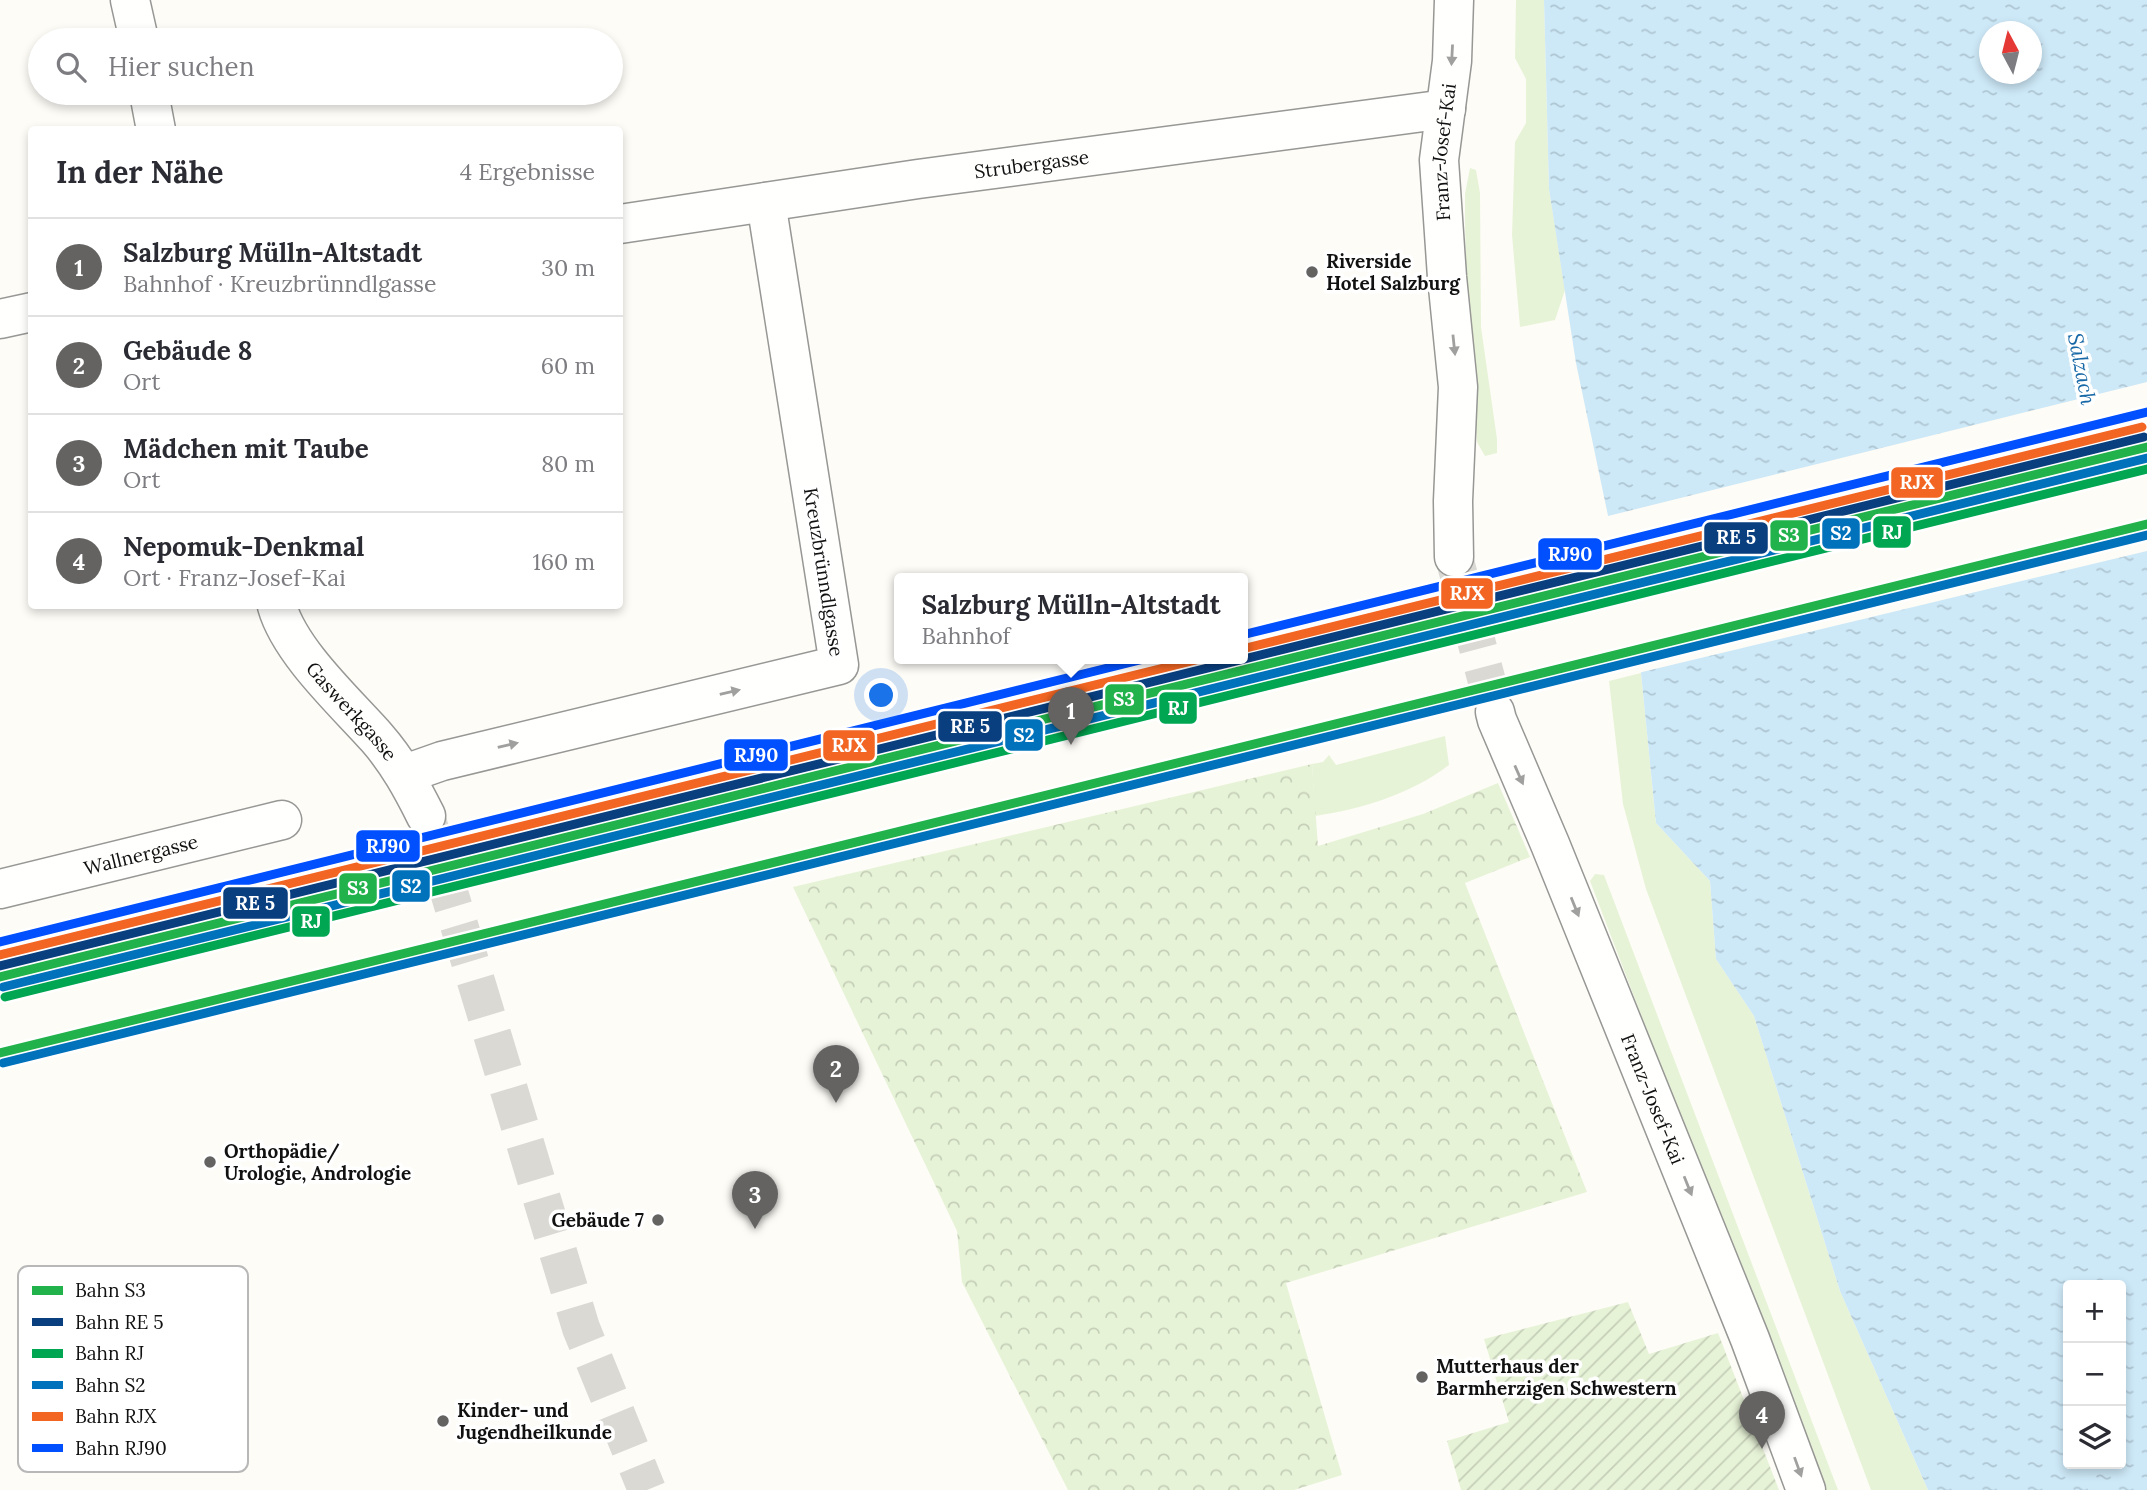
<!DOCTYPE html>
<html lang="de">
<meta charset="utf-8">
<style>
:root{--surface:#fff;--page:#f7f7f7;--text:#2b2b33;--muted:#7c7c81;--line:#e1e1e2;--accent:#646362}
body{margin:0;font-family:Lora,serif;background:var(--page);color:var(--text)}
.controls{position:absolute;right:21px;bottom:21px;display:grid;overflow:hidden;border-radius:7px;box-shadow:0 4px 10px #0003}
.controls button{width:63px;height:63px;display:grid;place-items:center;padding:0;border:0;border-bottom:2px solid var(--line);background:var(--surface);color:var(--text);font:35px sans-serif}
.compass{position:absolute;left:1979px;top:21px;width:63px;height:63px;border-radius:50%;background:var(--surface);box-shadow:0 4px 10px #0003;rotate:353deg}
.you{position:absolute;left:882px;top:696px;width:24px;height:24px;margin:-18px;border:5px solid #fff;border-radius:50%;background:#1a73e8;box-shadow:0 0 0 10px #1a73e833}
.badge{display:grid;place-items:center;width:46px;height:46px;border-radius:50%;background:var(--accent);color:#fff;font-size:23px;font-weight:700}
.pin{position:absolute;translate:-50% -58px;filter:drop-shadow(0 2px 4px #0008)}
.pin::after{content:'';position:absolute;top:37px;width:24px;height:21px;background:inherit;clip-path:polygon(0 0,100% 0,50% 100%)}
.popup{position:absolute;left:894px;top:573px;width:354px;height:91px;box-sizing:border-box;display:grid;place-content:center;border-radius:7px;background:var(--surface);filter:drop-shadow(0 2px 5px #0005);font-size:23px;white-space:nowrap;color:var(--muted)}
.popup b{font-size:26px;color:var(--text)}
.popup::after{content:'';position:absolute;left:50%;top:100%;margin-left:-14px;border:14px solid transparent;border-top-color:var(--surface)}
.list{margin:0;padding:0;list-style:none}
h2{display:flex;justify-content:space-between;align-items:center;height:91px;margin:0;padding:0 28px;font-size:30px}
h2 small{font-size:23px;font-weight:400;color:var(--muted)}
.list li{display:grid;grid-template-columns:46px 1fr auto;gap:21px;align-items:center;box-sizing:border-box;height:98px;padding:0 28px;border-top:2px solid var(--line)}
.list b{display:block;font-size:26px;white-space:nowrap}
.list p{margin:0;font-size:23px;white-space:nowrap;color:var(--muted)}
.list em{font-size:23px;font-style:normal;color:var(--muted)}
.icon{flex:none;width:38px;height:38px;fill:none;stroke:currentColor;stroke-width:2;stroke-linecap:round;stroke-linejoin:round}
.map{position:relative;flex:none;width:2147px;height:1490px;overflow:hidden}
.search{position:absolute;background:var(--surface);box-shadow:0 4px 10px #0003;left:28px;top:28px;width:595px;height:77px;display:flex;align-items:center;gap:18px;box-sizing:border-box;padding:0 24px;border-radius:38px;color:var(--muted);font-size:26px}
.panel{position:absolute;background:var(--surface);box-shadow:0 4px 10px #0003;left:28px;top:126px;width:595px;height:483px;border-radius:7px}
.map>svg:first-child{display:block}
.grass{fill:#e7f3d7}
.park{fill:url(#park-crowns)}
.garden{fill:url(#garden-furrows)}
.water{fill:url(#water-ripples);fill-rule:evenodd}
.pier{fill:#fdfcf7}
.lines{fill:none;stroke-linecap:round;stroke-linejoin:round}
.minor-tunnel{stroke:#dad9d4;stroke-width:38;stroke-dasharray:38 19;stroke-linecap:butt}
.tertiary-tunnel{stroke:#dad9d4;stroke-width:38;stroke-dasharray:38 19;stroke-linecap:butt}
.minor-casing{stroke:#979795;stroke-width:41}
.tertiary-casing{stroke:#979795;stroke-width:41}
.minor{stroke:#fffffe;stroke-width:38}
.tertiary{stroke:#fffffe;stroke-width:38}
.rail-1-casing{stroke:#fff;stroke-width:14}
.rail-2-casing{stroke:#fff;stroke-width:14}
.rail-3-casing{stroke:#fff;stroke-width:14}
.rail-4-casing{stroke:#fff;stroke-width:14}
.rail-5-casing{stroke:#fff;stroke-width:14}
.rail-6-casing{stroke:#fff;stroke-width:14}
.rail-1{stroke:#22b24c;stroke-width:9}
.rail-2{stroke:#0072bc;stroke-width:9}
.rail-3{stroke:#093f7f;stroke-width:9}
.rail-4{stroke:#00a651;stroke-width:9}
.rail-5{stroke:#f26522;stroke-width:9}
.rail-6{stroke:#0050ff;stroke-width:9}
.oneway{fill:#a0a09f}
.poi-dot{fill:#646362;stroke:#fff;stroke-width:2.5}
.labels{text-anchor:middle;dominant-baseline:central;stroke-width:7;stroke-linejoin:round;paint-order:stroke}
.street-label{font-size:19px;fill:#111;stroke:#fff}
.poi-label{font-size:19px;font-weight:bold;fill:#111;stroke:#fff;text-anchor:start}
.water-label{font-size:21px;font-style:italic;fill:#1768a6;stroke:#fff}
.key{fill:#fff;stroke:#b8b8b8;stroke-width:2}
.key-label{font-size:19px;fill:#111}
.line-badge{stroke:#fff;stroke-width:2.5}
.badge-label{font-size:19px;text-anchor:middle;font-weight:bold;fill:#fff}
</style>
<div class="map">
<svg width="2147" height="1490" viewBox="0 0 2147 1490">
<defs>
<pattern id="park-crowns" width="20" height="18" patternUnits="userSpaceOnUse" patternTransform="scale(1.75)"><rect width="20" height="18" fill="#e7f3d7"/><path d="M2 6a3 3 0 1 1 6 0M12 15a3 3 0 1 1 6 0" fill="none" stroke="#c5cfb8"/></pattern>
<pattern id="garden-furrows" width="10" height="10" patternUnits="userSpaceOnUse" patternTransform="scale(1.75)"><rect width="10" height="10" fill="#e7f3d7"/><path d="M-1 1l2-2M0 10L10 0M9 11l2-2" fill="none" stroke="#c5cfb8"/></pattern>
<pattern id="water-ripples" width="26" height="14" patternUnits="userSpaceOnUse" patternTransform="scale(1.75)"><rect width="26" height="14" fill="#cde8f7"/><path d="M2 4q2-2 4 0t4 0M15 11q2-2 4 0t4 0" fill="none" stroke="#afc6d3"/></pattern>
</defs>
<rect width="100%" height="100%" fill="#fdfcf7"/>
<!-- grass -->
<g class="grass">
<path d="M 1516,0 L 1544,0 L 1549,189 L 1565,290 L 1555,320 L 1520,327 L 1512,235 L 1515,142 L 1526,123 L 1526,79 L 1515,58 Z"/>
<path d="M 1470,168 L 1476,170 L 1480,193 L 1481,327 L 1497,439 L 1497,453 L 1485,456 L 1477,442 L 1467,301 L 1465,222 L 1465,194 Z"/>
<path d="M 1641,673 L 1656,823 L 1710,881 L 1716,959 L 1754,1016 L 1840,1291 L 1928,1490 L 1871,1490 L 1646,889 L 1623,804 L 1609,681 Z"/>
<path d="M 1445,736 L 1449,765 C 1411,794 1362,809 1315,816 L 1312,764 L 1323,762 L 1329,755 L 1336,765 Z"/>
<path d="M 1595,874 L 1604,875 L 1838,1490 L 1822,1490 L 1590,881 Z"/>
</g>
<!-- park -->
<path class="park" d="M 1312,764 L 1318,846 L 1423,814 L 1498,783 L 1530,857 L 1465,883 L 1587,1192 L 1286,1283 L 1342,1475 L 1294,1490 L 1068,1490 L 962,1282 L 957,1231 L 793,887 Z"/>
<!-- garden -->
<path class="garden" d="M 1628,1302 L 1649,1354 L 1718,1333 L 1779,1490 L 1461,1490 L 1447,1441 L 1509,1422 L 1484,1339 Z"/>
<!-- water -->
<path class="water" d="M 1544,0 L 2147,0 L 2147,1490 L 1928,1490 L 1840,1291 L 1754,1016 L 1716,959 L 1710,881 L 1656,823 L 1641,673 L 1576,363 L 1549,189 ZM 1990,32 L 2032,32 L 2032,74 L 1990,74 ZM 2068,1285 L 2121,1285 L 2121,1464 L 2068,1464 Z"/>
<!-- pier -->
<path class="pier" d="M 2147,382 L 2147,551 L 1638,673 L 1604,517 Z"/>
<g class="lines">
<!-- minor-tunnel -->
<path class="minor-tunnel" d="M 1454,557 L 1495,712"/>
<!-- tertiary-tunnel -->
<path class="tertiary-tunnel" d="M 426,816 L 581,1328 L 647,1490"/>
<!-- minor casing -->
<g class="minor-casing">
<g id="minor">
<path id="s1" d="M 620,224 L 918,179 L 1446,109"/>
<path d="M 0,319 L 32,312"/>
<path id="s2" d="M 1454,557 L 1453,501 L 1458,387 L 1447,277 L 1439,160 L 1452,61 L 1454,0"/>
<path id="s3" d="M 1495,712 L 1497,720 L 1550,844 L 1750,1339 L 1806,1490"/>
<path d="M 405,774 L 442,761 L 839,665 L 766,202"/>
<path id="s4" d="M 0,889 L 282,820"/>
</g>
</g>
<!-- tertiary casing -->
<g class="tertiary-casing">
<g id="tertiary">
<path d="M 130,0 L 139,40"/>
<path d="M 149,93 L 156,130"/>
<path id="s5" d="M 277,606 C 290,652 345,702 377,738 C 398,762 412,788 426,816"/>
</g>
</g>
<!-- minor -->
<use href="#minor" class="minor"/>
<!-- tertiary -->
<use href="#tertiary" class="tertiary"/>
<!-- rail-1 casing -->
<g class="rail-1-casing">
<g id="rail-1">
<path d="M 0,977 L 2147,447"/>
<path d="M 0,1053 L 2147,524"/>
</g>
</g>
<!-- rail-2 casing -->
<g class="rail-2-casing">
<g id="rail-2">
<path d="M 3,987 L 2147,458"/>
<path d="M 3,1063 L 2147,535"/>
</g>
</g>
<!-- rail-3 casing -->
<g class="rail-3-casing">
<path id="rail-3" d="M 0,966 L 2144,437"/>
</g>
<!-- rail-4 casing -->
<g class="rail-4-casing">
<path id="rail-4" d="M 5,997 L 2147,469"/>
</g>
<!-- rail-5 casing -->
<g class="rail-5-casing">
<g id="rail-5">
<path d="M 1242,649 L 2142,427"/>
<path d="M 0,955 L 1200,659"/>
</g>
</g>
<!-- rail-6 casing -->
<g class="rail-6-casing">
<g id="rail-6">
<path d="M 1242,635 L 2147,412"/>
<path d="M 0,942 L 1144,659"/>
</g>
</g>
<!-- rail-1 -->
<use href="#rail-1" class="rail-1"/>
<!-- rail-2 -->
<use href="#rail-2" class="rail-2"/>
<!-- rail-3 -->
<use href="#rail-3" class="rail-3"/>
<!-- rail-4 -->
<use href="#rail-4" class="rail-4"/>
<!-- rail-5 -->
<use href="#rail-5" class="rail-5"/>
<!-- rail-6 -->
<use href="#rail-6" class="rail-6"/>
</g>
<!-- one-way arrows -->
<defs><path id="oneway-solid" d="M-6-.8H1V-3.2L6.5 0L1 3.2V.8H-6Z" transform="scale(1.75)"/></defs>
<g class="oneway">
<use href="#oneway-solid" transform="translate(1452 55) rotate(93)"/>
<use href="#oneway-solid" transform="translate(1454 345) rotate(84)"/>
<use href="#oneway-solid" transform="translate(730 692) rotate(-13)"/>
<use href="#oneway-solid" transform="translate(508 745) rotate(-13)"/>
<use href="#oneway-solid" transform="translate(1519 775) rotate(66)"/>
<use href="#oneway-solid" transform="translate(1575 907) rotate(68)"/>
<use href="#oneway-solid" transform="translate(1688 1186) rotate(68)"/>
<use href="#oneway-solid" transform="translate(1798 1467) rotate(70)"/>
</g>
<!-- markers -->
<g class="poi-dot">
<circle cx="1312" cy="272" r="7"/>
<circle cx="210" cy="1162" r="7"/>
<circle cx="658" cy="1220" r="7"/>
<circle cx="1422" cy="1377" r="7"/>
<circle cx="443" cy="1421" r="7"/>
</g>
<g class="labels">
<!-- street labels -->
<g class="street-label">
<text stroke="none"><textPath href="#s2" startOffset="406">Franz-Josef-Kai</textPath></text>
<text stroke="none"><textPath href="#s1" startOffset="416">Strubergasse</textPath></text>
<text transform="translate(824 572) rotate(81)">Kreuzbrünndlgasse</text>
<text stroke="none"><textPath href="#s5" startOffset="130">Gaswerkgasse</textPath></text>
<text stroke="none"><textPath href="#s4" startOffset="145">Wallnergasse</textPath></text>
<text stroke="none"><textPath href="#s3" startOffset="418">Franz-Josef-Kai</textPath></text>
</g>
<!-- poi labels -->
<g class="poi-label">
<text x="1326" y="261">Riverside<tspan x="1326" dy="22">Hotel Salzburg</tspan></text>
<text x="224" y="1151">Orthopädie/<tspan x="224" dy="22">Urologie, Andrologie</tspan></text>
<text x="644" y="1220" text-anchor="end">Gebäude 7</text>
<text x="1436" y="1366">Mutterhaus der<tspan x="1436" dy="22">Barmherzigen Schwestern</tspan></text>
<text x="457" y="1410">Kinder- und<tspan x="457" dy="22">Jugendheilkunde</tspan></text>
</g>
<!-- water labels -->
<g class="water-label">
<text transform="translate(2082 369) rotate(79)">Salzach</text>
</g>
</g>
<!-- legend -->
<rect x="18" y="1266" width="230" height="206" rx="10" class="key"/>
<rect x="32" y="1286" width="31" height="9" fill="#22b24c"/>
<rect x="32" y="1318" width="31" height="8" fill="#093f7f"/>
<rect x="32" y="1349" width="31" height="9" fill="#00a651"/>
<rect x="32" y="1381" width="31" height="8" fill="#0072bc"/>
<rect x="32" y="1412" width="31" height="9" fill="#f26522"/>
<rect x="32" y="1444" width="31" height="8" fill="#0050ff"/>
<g class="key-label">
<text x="75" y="1297">Bahn S3</text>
<text x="75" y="1329">Bahn RE 5</text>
<text x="75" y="1360">Bahn RJ</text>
<text x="75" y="1392">Bahn S2</text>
<text x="75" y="1423">Bahn RJX</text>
<text x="75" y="1455">Bahn RJ90</text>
</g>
<g class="line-badge">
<rect x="1890" y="466" width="54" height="33" rx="7" fill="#f26522"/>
<rect x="1872" y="515" width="40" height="34" rx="7" fill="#00a651"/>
<rect x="1821" y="517" width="40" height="33" rx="7" fill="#0072bc"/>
<rect x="1769" y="519" width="40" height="33" rx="7" fill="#22b24c"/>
<rect x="1703" y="521" width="66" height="34" rx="7" fill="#093f7f"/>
<rect x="1537" y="537" width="66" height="34" rx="7" fill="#0050ff"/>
<rect x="1440" y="577" width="54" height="33" rx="7" fill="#f26522"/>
<rect x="1104" y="683" width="41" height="33" rx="7" fill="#22b24c"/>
<rect x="1158" y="691" width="40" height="34" rx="7" fill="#00a651"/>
<rect x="937" y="710" width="66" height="33" rx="7" fill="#093f7f"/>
<rect x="1004" y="718" width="40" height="34" rx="7" fill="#0072bc"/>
<rect x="822" y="729" width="54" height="33" rx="7" fill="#f26522"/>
<rect x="723" y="738" width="66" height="34" rx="7" fill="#0050ff"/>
<rect x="355" y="829" width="66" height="34" rx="7" fill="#0050ff"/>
<rect x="391" y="869" width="40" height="34" rx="7" fill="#0072bc"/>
<rect x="338" y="872" width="40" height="33" rx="7" fill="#22b24c"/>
<rect x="222" y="886" width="67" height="34" rx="7" fill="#093f7f"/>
<rect x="291" y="905" width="40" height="33" rx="7" fill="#00a651"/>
</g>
<g class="badge-label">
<text x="1917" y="489">RJX</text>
<text x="1892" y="539">RJ</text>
<text x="1841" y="540">S2</text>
<text x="1789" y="542">S3</text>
<text x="1736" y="544">RE 5</text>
<text x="1570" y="561">RJ90</text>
<text x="1467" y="600">RJX</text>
<text x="1124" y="706">S3</text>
<text x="1178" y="715">RJ</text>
<text x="970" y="733">RE 5</text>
<text x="1024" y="742">S2</text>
<text x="849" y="752">RJX</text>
<text x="756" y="762">RJ90</text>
<text x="388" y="853">RJ90</text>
<text x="411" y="893">S2</text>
<text x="358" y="895">S3</text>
<text x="255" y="910">RE 5</text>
<text x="311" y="928">RJ</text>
</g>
</svg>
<div class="controls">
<button>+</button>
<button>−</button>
<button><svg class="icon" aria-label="layers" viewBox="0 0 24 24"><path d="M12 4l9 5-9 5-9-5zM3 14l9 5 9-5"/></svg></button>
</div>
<svg class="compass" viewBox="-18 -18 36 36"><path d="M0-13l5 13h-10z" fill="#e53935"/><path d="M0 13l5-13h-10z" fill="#7c7c81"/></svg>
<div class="you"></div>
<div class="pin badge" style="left:1071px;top:745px">1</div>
<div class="popup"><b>Salzburg Mülln-Altstadt</b>Bahnhof</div>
<div class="pin badge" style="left:836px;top:1103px">2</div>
<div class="pin badge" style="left:755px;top:1229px">3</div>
<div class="pin badge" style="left:1762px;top:1449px">4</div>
<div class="search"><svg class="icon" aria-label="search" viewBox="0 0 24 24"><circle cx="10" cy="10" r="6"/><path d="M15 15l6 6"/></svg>Hier suchen</div>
<section class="panel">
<h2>In der Nähe<small>4 Ergebnisse</small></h2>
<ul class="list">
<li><span class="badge">1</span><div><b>Salzburg Mülln-Altstadt</b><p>Bahnhof · Kreuzbrünndlgasse</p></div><em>30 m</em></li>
<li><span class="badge">2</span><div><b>Gebäude 8</b><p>Ort</p></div><em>60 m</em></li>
<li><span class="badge">3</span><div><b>Mädchen mit Taube</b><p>Ort</p></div><em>80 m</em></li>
<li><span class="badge">4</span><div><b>Nepomuk-Denkmal</b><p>Ort · Franz-Josef-Kai</p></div><em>160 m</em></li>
</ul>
</section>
</div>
